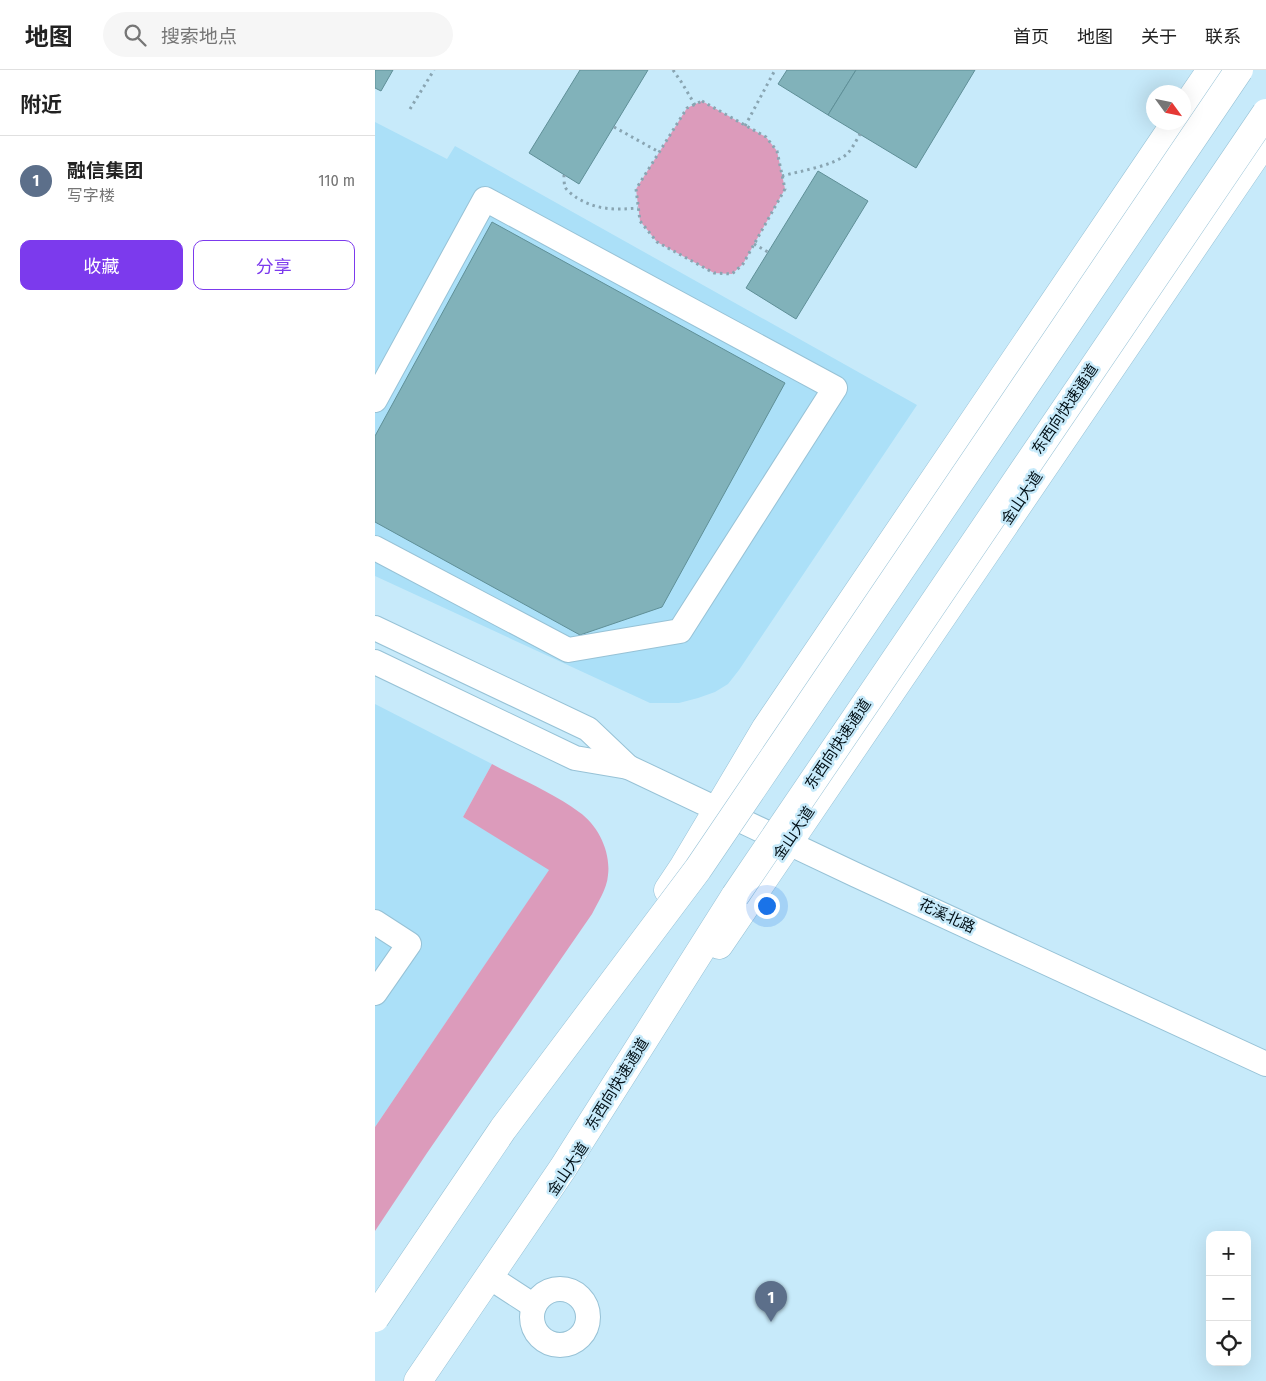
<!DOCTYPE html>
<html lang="zh">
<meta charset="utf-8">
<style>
:root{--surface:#fff;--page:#f6f6f6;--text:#222;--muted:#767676;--line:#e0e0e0;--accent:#7c3aed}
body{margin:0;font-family:"Fira Sans Condensed","Noto Sans SC",sans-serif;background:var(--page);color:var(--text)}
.controls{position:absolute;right:15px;bottom:15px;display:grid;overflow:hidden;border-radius:10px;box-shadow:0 5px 20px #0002}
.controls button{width:45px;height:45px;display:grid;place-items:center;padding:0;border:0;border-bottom:1px solid var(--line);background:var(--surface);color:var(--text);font:25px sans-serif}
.compass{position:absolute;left:771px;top:15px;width:45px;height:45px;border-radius:50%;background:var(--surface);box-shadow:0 5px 20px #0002;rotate:123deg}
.you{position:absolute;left:391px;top:835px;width:18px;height:18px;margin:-12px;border:4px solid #fff;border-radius:50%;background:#1a73e8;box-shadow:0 0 0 8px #1a73e833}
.badge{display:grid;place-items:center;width:32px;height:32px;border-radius:50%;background:var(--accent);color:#fff;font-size:16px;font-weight:700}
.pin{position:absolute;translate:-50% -41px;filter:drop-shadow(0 1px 2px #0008)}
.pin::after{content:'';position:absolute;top:26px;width:18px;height:15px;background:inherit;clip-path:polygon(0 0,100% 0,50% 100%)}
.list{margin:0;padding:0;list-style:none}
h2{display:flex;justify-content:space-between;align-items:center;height:65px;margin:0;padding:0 20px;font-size:21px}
h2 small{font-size:16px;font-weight:400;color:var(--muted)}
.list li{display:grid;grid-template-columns:32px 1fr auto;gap:15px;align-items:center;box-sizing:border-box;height:90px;padding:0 20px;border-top:1px solid var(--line)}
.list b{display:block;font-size:19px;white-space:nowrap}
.list p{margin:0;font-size:16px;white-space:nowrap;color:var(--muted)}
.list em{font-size:16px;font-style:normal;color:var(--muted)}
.actions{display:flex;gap:10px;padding:15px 20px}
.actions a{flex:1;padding:11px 0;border:1px solid var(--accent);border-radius:10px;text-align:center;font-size:18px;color:var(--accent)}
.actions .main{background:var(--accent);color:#fff}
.icon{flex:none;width:28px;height:28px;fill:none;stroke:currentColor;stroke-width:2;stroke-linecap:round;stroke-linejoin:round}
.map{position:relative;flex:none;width:891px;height:1311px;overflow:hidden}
header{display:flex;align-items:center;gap:30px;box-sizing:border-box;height:70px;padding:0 25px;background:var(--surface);border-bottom:1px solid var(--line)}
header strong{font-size:24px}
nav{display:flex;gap:28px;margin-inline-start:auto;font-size:18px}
.search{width:350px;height:45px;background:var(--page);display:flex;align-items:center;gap:12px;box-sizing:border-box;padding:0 18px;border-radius:28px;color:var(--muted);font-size:19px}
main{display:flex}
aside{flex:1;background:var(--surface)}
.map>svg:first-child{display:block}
.built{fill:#abe0f8}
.green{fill:#dc9bbb}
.building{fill:#81b2ba;stroke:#5f8f97}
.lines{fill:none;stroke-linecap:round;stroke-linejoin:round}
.minor-casing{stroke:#97c2d6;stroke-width:26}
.major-casing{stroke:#97c2d6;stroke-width:29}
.highway-casing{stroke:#97c2d6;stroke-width:29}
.path{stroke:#89a5b2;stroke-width:3;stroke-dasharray:2.5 4;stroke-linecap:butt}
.minor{stroke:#fff;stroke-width:24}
.major{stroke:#fff;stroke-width:28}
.highway{stroke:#fff;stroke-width:28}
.highway-bridge-casing{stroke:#97c2d6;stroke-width:29;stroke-linecap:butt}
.highway-bridge{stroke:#fff;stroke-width:28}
.labels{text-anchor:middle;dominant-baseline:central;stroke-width:5;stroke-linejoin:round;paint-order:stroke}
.street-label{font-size:15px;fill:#021017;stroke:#c7eafa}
</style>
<header>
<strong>地图</strong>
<div class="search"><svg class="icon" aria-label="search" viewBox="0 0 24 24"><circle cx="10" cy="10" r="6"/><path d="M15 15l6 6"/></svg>搜索地点</div>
<nav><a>首页</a><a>地图</a><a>关于</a><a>联系</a></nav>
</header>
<main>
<aside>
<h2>附近<small></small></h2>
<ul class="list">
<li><span class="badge" style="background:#5c6f8a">1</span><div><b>融信集团</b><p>写字楼</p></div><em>110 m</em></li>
</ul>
<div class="actions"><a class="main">收藏</a><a>分享</a></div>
</aside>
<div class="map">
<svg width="891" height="1311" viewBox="0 0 891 1311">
<rect width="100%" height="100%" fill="#c7eafa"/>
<!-- built -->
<g class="built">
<path d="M 0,52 L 72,89 L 80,76 L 542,335 L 364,600 L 353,614 L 340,622 L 323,628 L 304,633 L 275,633 L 0,506 Z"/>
<path d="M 0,634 L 117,694 L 88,747 L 175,799 L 0,1057 Z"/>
</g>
<!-- green -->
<g class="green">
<path d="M 327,31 L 391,67 L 402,81 L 410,119 L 368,194 L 357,204 L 339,203 L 282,172 L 265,151 L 261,119 L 312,38 Z"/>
<path d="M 117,694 C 145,709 180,724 204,742 C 223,755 236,782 233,805 C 232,819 223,832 217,844 L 52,1083 L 0,1161 L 0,1057 L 174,800 L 88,747 Z"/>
</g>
<!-- building -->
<g class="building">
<path d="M 0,0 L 18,0 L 6,21 L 0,18 Z"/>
<path d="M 205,0 L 273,0 L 204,114 L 154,83 Z"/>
<path d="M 412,0 L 481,0 L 453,45 L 403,14 Z"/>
<path d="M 481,0 L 600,0 L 541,98 L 453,45 Z"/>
<path d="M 443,101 L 493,131 L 421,249 L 371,218 Z"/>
<path d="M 117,152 L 410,313 L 287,537 L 205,565 L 0,452 L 0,366 Z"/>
</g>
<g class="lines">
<!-- minor casing -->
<g class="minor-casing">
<g id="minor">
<path d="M 0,330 L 110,129 L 460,318 L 305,561 L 193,580 L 0,478"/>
<path d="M 0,558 L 213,659 L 253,697"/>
<path d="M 0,592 L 200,688 L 253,697 L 481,805 L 891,994"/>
<path d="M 0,852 L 34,874 L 0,923"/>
<path d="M 119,1210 L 159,1236"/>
<circle cx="185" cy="1247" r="28"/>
</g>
</g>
<!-- major casing -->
<g class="major-casing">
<g id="major">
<path d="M 808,41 L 836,0"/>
<path d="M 293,820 L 309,796 L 391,658 L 801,52"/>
<path d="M 344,875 L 891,70"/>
</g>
</g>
<!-- highway casing -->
<g class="highway-casing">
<path id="highway" d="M 43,1311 L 188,1098 L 360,826"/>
</g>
<!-- path -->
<g class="path">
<path d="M 298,0 L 307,13 L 320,35"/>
<path d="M 327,31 L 391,67 L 402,81 L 410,119 L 368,194 L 357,204 L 339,203 L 282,172 L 265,151 L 261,119 L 312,38 Z"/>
<path d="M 35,39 L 59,0"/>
<path d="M 370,56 L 400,0"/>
<path d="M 239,57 L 284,82"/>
<path d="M 189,105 C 189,108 189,114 190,117 C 192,121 198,125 202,128 C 222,140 240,140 263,138"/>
<path d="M 407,106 C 425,101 458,96 472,84 C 477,79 481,71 485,64"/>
<path d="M 379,174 L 393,182"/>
</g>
<!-- minor -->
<use href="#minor" class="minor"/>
<!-- major -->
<use href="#major" class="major"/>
<!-- highway -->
<use href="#highway" class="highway"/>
<!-- highway-bridge casing -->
<g class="highway-bridge-casing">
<g id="highway-bridge">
<path d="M 360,826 L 891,43"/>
<path d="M 0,1248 L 128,1059 L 323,799 L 864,0"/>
</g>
</g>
<!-- highway-bridge -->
<use href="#highway-bridge" class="highway-bridge"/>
</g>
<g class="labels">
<!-- street labels -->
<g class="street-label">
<text transform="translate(690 339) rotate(-56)">东西向快速通道</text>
<text transform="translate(647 428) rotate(-56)">金山大道</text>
<text transform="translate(463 674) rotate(-56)">东西向快速通道</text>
<text transform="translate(419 763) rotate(-56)">金山大道</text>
<text transform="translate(572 846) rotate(25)">花溪北路</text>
<text transform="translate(242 1014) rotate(-58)">东西向快速通道</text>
<text transform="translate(193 1099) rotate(-56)">金山大道</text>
</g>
</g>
</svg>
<div class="controls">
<button>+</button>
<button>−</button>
<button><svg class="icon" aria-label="locate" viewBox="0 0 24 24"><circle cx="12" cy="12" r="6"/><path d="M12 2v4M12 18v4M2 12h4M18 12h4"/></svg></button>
</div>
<svg class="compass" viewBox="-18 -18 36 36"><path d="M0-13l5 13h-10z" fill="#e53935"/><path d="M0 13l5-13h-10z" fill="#767676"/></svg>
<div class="you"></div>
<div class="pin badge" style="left:396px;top:1252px;background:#5c6f8a">1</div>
</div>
</main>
